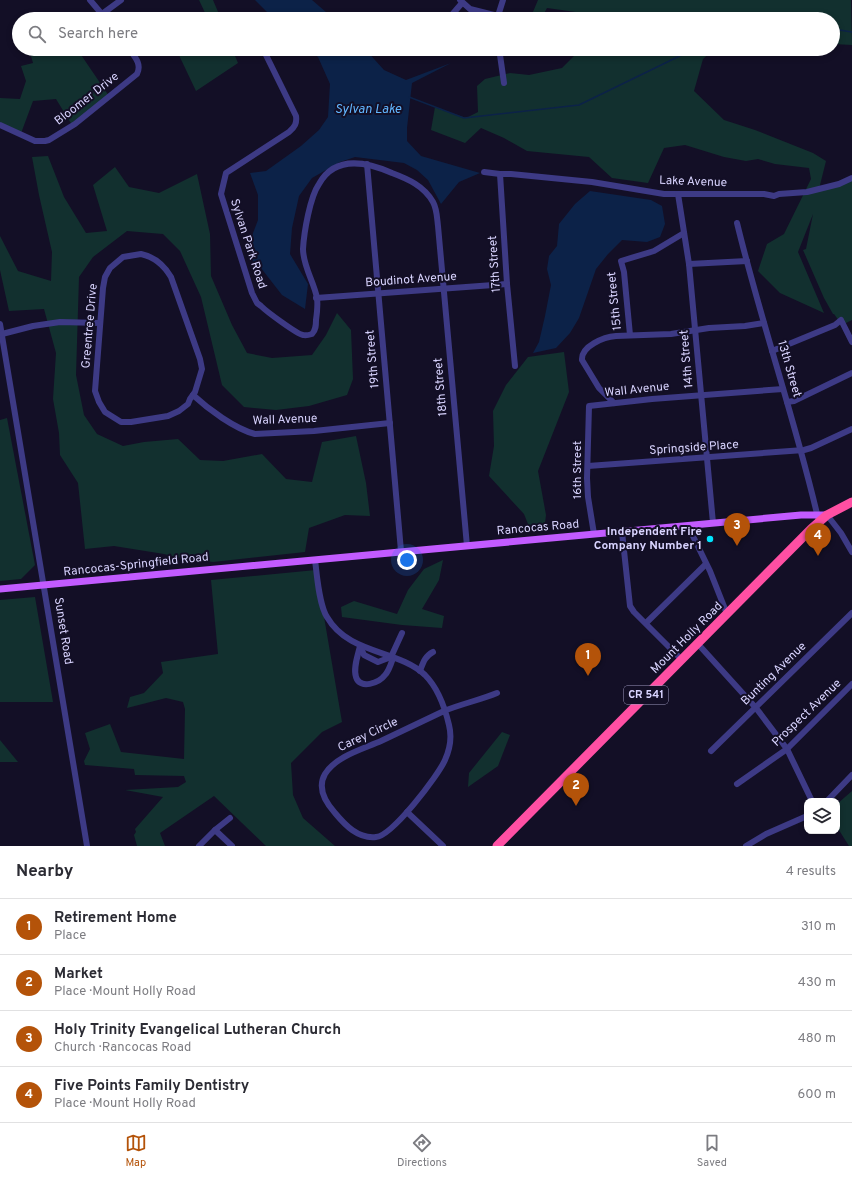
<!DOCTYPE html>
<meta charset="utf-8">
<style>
:root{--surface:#fff;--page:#f7f7f7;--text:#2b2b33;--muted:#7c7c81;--line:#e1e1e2;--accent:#b45309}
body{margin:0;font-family:Overpass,sans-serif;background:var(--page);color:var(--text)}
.controls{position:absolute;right:12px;bottom:12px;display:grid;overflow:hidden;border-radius:8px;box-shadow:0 2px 6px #0003}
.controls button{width:36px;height:36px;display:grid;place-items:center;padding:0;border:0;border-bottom:1px solid var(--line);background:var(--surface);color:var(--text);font:20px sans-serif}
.you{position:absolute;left:407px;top:560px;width:14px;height:14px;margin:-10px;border:3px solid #fff;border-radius:50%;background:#1a73e8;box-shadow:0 0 0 6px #1a73e833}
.badge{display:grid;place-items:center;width:26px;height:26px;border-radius:50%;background:var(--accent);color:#fff;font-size:13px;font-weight:700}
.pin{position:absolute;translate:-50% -33px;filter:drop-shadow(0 1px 2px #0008)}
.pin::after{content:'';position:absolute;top:21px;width:14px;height:12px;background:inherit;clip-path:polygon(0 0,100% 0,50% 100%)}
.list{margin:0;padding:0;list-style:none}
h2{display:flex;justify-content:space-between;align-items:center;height:52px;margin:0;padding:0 16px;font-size:17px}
h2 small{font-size:13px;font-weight:400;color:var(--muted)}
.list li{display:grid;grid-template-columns:26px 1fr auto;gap:12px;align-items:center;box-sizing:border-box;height:56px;padding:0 16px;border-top:1px solid var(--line)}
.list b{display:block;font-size:15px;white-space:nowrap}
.list p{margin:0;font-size:13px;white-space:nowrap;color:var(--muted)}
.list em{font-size:13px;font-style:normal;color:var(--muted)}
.icon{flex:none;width:22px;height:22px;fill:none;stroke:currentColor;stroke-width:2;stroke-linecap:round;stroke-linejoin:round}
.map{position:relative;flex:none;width:852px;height:846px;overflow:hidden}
.search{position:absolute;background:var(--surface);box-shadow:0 2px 6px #0003;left:12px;right:12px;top:12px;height:44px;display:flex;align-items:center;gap:10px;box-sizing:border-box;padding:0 14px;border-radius:22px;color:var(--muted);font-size:15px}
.sheet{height:276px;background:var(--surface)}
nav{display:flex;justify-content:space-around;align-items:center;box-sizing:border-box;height:56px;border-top:1px solid var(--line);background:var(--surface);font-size:11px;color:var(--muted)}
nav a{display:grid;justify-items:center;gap:2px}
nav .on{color:var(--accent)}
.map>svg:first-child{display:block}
.green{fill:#12302f}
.water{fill:#0c2248}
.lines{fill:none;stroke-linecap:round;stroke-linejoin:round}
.stream{stroke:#0c2248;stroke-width:1.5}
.minor{stroke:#3d3a85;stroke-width:6}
.major{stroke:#c25bff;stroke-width:7}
.highway{stroke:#ff4fa3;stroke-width:9}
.poi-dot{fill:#00e5ff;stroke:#130f26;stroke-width:1.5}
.labels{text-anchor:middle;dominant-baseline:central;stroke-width:4;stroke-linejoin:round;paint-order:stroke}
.shield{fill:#130f26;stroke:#9e99be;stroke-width:1}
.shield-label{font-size:11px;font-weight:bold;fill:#d9d4ff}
.street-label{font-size:12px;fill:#d9d4ff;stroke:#130f26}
.poi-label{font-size:12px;font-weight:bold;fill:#d9d4ff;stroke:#130f26;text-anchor:end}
.water-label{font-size:13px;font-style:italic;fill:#62b6ff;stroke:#130f26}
</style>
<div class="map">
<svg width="852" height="846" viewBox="0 0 852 846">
<rect width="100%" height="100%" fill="#130f26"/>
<!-- green -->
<g class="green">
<path d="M 199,0 L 213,0 L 221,19 L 208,19 Z"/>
<path d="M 538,0 L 851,0 L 852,45 L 833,44 L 833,19 L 590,19 L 590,14 L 547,8 L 541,19 L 530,19 Z"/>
<path d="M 29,49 L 77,49 L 109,96 L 72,125 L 56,99 L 33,101 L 20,136 L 0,125 L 0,98 L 20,99 L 26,81 L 21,66 L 33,63 Z"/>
<path d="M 180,49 L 232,49 L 238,63 L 196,91 L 177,51 Z"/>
<path d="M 581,49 L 714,49 L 703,59 L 694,91 L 724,120 L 755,130 L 813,153 L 826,161 L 819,189 L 852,178 L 852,320 L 842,325 L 834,314 L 833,314 L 824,298 L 803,250 L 806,249 L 813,214 L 798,252 L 824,313 L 780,293 L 758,271 L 767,244 L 784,234 L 811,179 L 809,168 L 775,164 L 758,159 L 746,161 L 724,157 L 685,145 L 664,148 L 648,183 L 612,178 L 589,157 L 527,151 L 504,138 L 481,128 L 465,143 L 431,130 L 435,107 L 466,118 L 478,112 L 477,86 L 485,79 L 510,73 L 529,75 L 562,68 Z"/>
<path d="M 48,156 L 64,197 L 86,233 L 107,231 L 93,185 L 115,167 L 129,187 L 159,193 L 197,174 L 210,234 L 211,276 L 232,325 L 247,353 L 272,358 L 312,355 L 326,335 L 337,313 L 351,330 L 353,379 L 347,395 L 309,406 L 276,410 L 244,407 L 222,385 L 201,297 L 180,251 L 163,234 L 127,231 L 93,257 L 79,277 L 76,375 L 84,415 L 97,434 L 123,446 L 144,442 L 178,439 L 200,460 L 223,461 L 262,454 L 286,479 L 312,482 L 322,442 L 356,436 L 366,483 L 370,516 L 345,515 L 309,528 L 305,552 L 213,562 L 176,557 L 164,554 L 114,546 L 85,549 L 78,483 L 60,455 L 59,433 L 53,399 L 56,353 L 44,309 L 9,311 L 0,270 L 0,236 L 18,271 L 51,281 L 52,252 L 39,195 L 32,157 Z"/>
<path d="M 564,352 L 569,392 L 538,471 L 546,515 L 544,531 L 530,529 L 524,514 L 489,476 L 494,446 L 493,411 L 506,385 L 528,357 Z"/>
<path d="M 7,418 L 35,565 L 21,579 L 0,581 L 0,420 Z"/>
<path d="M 443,560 L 439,580 L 422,609 L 444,616 L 442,628 L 402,625 L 342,617 L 341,607 L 354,601 L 397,614 L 408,590 L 424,569 Z"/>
<path d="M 316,570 L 342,722 L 322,732 L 291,763 L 293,795 L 303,818 L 335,846 L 266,846 L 214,796 L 160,833 L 165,846 L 137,846 L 134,835 L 136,832 L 135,829 L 163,797 L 125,790 L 178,787 L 186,782 L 184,776 L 135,775 L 134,769 L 85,765 L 84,761 L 90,749 L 85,733 L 110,724 L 121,752 L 184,759 L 185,709 L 183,702 L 166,698 L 127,708 L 130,697 L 144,693 L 163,673 L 161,662 L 218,654 L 211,580 Z"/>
<path d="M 35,597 L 53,702 L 0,702 L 0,600 Z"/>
<path d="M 502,732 L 510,735 L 498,766 L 468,787 L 469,773 Z"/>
<path d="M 0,740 L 18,762 L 0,762 Z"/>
<path d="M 852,791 L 852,846 L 849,846 L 837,827 L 837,804 Z"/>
</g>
<!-- water -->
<g class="water">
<path d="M 255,0 L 312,0 L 334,19 L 274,19 Z"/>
<path d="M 309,49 L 365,49 L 384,70 L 406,80 L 451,63 L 412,83 L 407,128 L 407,141 L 421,156 L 480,173 L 459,182 L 441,204 L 428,180 L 417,170 L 404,163 L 355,157 L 340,162 L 312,178 L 299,196 L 292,228 L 290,254 L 308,284 L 305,309 L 282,295 L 261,268 L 253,263 L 250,241 L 258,220 L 258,195 L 250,173 L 266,171 L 301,146 L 319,130 L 328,117 L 330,84 L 318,57 Z"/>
<path d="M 590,191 L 651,200 L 662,206 L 665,224 L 660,237 L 647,242 L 622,240 L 608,254 L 596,269 L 579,318 L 570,333 L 556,348 L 533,353 L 539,342 L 545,316 L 551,285 L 547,269 L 549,256 L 557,246 L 559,224 L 575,204 Z"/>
</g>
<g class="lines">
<!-- stream -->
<g class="stream">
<path d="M 833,29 L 852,32"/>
<path d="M 409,97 L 464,118 L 579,105 L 694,49"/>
</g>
<!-- minor -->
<g class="minor">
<path d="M 90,0 L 106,19"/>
<path d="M 460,0 L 470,9 L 498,16"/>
<path d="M 102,14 L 121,0"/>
<path d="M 247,17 L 248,19"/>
<path d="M 450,17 L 462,3"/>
<path d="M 497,19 L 503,0"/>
<path d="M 263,49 L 296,116 C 297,123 295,127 289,132 L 226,173 L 221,194 L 252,293 L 257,303 L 261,306 C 267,312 297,334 303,335 C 306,336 309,335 312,334 C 316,330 316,325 316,320 C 317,313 318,305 317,298 C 314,282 303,266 303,249 C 304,232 310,197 319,184 C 335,155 367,162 392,173 C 408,179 424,186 433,202 C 437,209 437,218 438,226 L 467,546"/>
<path d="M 496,49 L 496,51 L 500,55 L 504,83"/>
<path d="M 0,125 L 35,141 L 45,141 L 49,140 L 75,124 L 137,74 C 142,64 135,57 129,49"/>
<path d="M 367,164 L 401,551"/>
<path d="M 484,172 L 500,174 L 511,174 L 592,182 L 664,194 L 764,194 L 774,196 L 779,194 L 807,192 L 839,184 L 852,178"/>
<path d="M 500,174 L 507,284 L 515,366"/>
<path d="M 678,194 L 689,264 L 713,523"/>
<path d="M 737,223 C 761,322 795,419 818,518"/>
<path d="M 141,254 C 155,257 164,265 171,277 L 200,359 L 202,369 L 195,392 L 190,399 L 188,404 L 179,411 L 168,416 L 131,422 L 121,422 L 105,412 L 99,402 L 95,391 L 103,288 L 105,277 L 110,268 L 123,257 Z"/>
<path d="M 689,264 L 747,261"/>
<path d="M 316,298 L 507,284"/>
<path d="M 0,324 L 87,846"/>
<path d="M 2,334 L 33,326 L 60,322 L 100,323"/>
<path d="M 630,335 L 624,272 L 621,261 L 654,251 L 684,233"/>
<path d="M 772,351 L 835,325 L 841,320 L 852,342"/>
<path d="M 193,395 C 208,409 235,429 255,434 L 314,431 L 390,423"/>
<path d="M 787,402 L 794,401 L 852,373"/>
<path d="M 614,403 L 599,388 L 582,360 C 581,346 604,337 616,336 L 671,334 L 709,328 L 745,326 L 764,323"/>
<path d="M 588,466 L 804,450 L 811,448 L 852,429"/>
<path d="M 827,515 L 841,533 L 852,552"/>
<path d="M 688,526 L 710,571 L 727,614"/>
<path d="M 622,532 L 630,606 L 634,612 L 682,660"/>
<path d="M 594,534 L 588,497 L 587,478 L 589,406 L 652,399 L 783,389"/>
<path d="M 315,560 C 317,575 319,605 327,617 C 349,655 397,649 425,675 C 437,687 445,708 449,725 C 452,737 450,749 445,760 C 438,776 392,836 376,837 C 358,839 345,825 335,813 C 326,803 317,788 325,774 C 336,756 363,749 381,741 C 402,731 423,721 444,711 C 461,704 480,700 497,693"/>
<path d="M 646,623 L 706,564"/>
<path d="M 698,644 L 756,708 L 787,749 L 812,801"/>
<path d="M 360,646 C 358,655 353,668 356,677 C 360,690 379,683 385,675 C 389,671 391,664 393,658"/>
<path d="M 360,646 L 364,655 L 378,662 L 391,657 L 402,633"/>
<path d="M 420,671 C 423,663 425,656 433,652"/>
<path d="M 711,751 L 852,613"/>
<path d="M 737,784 L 787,749 L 852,684"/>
<path d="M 827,801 L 852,775"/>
<path d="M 407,812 L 443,846"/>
<path d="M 215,830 L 232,846"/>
<path d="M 199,846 L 215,830 L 230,818"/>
<path d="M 746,846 L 766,834 L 807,816"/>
</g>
<!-- major -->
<path class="major" d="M 0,589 L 801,515 L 827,515"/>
<!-- highway -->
<path class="highway" d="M 497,846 L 811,529 L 827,515 L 852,502"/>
</g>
<!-- markers -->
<circle class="poi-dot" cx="710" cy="539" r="4"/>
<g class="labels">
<!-- shield labels -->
<rect class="shield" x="624" y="686" width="44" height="18" rx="3"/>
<g class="shield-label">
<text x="646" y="695">CR 541</text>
</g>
<!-- street labels -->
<g class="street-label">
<text transform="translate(87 99) rotate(-38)">Bloomer Drive</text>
<text transform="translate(693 182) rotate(2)">Lake Avenue</text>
<text transform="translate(248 244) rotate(72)">Sylvan Park Road</text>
<text transform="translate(495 264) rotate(-94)">17th Street</text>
<text transform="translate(411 280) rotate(-4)">Boudinot Avenue</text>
<text transform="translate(615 301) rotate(-96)">15th Street</text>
<text transform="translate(90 326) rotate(-85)">Greentree Drive</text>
<text transform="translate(373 359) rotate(-95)">19th Street</text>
<text transform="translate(687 359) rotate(-95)">14th Street</text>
<text transform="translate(789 369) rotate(74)">13th Street</text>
<text transform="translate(441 387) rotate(-95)">18th Street</text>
<text transform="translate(637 390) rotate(-6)">Wall Avenue</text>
<text transform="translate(285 420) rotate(-2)">Wall Avenue</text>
<text transform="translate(694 448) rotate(-4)">Springside Place</text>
<text transform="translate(578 470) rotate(-90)">16th Street</text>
<text transform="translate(538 528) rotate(-5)">Rancocas Road</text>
<text transform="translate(136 565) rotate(-6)">Rancocas-Springfield Road</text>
<text transform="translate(63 631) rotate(81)">Sunset Road</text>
<text transform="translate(687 638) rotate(-45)">Mount Holly Road</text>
<text transform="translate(774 674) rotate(-44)">Bunting Avenue</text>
<text transform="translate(807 713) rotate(-44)">Prospect Avenue</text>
<text transform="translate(368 735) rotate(-25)">Carey Circle</text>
</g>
<!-- poi labels -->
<g class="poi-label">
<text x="702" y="532">Independent Fire<tspan x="702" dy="14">Company Number 1</tspan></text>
</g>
<!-- water labels -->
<g class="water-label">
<text x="368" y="110">Sylvan Lake</text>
</g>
</g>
</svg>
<div class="controls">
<button><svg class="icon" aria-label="layers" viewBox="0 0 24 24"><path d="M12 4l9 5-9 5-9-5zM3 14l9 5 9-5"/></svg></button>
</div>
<div class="you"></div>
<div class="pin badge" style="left:588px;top:676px">1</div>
<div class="pin badge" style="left:576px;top:806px">2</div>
<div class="pin badge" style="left:737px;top:546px">3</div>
<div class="pin badge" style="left:818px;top:556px">4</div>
<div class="search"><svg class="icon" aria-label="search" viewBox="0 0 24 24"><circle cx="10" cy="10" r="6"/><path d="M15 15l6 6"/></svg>Search here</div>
</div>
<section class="sheet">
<h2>Nearby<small>4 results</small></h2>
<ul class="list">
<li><span class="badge">1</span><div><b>Retirement Home</b><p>Place</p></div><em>310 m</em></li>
<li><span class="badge">2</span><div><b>Market</b><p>Place · Mount Holly Road</p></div><em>430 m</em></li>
<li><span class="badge">3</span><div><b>Holy Trinity Evangelical Lutheran Church</b><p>Church · Rancocas Road</p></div><em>480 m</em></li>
<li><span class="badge">4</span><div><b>Five Points Family Dentistry</b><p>Place · Mount Holly Road</p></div><em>600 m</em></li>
</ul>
</section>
<nav>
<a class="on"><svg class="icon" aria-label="map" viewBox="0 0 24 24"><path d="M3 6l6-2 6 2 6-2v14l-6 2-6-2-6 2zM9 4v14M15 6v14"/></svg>Map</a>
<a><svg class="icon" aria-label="directions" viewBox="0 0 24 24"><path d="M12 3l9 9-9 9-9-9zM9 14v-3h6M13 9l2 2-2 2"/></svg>Directions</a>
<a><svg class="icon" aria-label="saved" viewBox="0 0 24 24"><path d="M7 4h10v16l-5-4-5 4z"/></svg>Saved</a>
</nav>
